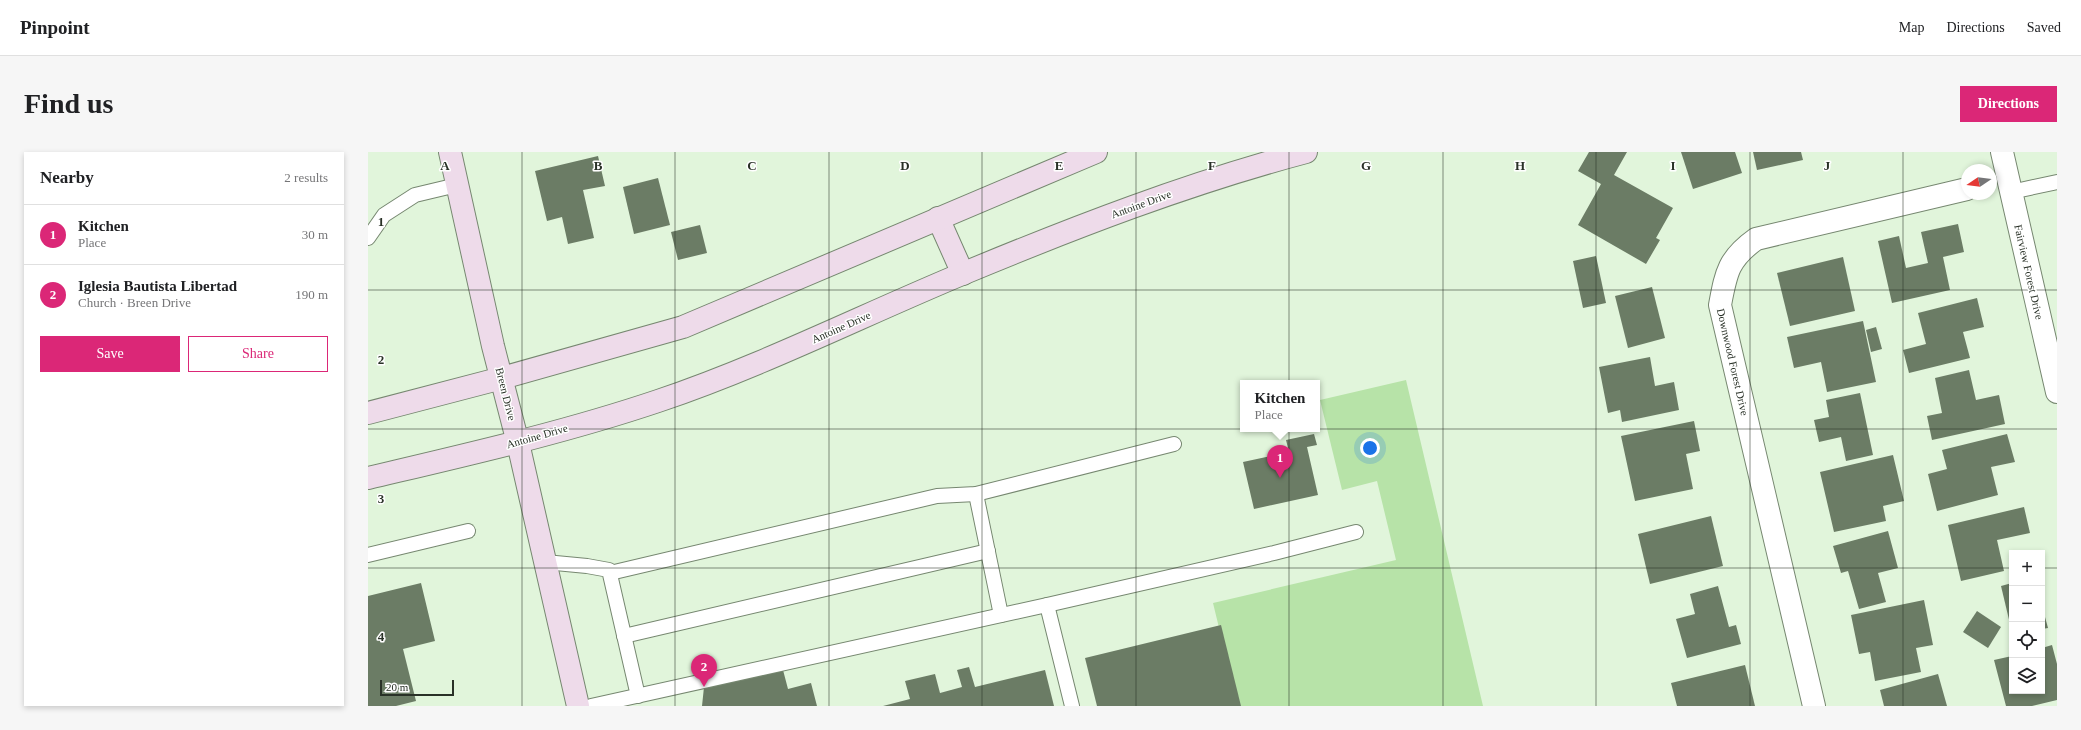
<!DOCTYPE html>
<meta charset="utf-8">
<style>
:root{--surface:#fff;--page:#f6f6f6;--text:#202124;--muted:#757577;--line:#e0e0e0;--accent:#db2777}
body{margin:0;font-family:"Times New Roman",serif;background:var(--page);color:var(--text)}
.controls{position:absolute;right:12px;bottom:12px;display:grid;overflow:hidden;border-radius:0px;box-shadow:0 2px 6px #0003}
.controls button{width:36px;height:36px;display:grid;place-items:center;padding:0;border:0;border-bottom:1px solid var(--line);background:var(--surface);color:var(--text);font:20px sans-serif}
.compass{position:absolute;left:1593px;top:12px;width:36px;height:36px;border-radius:50%;background:var(--surface);box-shadow:0 2px 6px #0003;rotate:257deg}
.scale{position:absolute;left:12px;bottom:10px;width:74px;box-sizing:border-box;padding-left:4px;border:2px solid #293127;border-top:0;font-size:11px;line-height:14px;white-space:nowrap;color:#293127;-webkit-text-stroke:3px #fff;paint-order:stroke}
.you{position:absolute;left:1002px;top:296px;width:14px;height:14px;margin:-10px;border:3px solid #fff;border-radius:50%;background:#1a73e8;box-shadow:0 0 0 6px #1a73e833}
.badge{display:grid;place-items:center;width:26px;height:26px;border-radius:50%;background:var(--accent);color:#fff;font-size:13px;font-weight:700}
.pin{position:absolute;translate:-50% -33px;filter:drop-shadow(0 1px 2px #0008)}
.pin::after{content:'';position:absolute;top:21px;width:14px;height:12px;background:inherit;clip-path:polygon(0 0,100% 0,50% 100%)}
.popup{position:absolute;left:872px;top:228px;width:80px;height:52px;box-sizing:border-box;display:grid;place-content:center;border-radius:0px;background:var(--surface);filter:drop-shadow(0 1px 3px #0005);font-size:13px;white-space:nowrap;color:var(--muted)}
.popup b{font-size:15px;color:var(--text)}
.popup::after{content:'';position:absolute;left:50%;top:100%;margin-left:-8px;border:8px solid transparent;border-top-color:var(--surface)}
.list{margin:0;padding:0;list-style:none}
h2{display:flex;justify-content:space-between;align-items:center;height:52px;margin:0;padding:0 16px;font-size:17px}
h2 small{font-size:13px;font-weight:400;color:var(--muted)}
.list li{display:grid;grid-template-columns:26px 1fr auto;gap:12px;align-items:center;box-sizing:border-box;height:60px;padding:0 16px;border-top:1px solid var(--line)}
.list b{display:block;font-size:15px;white-space:nowrap}
.list p{margin:0;font-size:13px;white-space:nowrap;color:var(--muted)}
.list em{font-size:13px;font-style:normal;color:var(--muted)}
.actions{display:flex;gap:8px;padding:12px 16px}
.actions a{flex:1;padding:9px 0;border:1px solid var(--accent);border-radius:0px;text-align:center;font-size:14px;color:var(--accent)}
.actions .main{background:var(--accent);color:#fff}
.icon{flex:none;width:22px;height:22px;fill:none;stroke:currentColor;stroke-width:2;stroke-linecap:round;stroke-linejoin:round}
.map{position:relative;flex:none;width:1689px;height:554px;overflow:hidden;border-radius:0px}
header{display:flex;align-items:center;gap:24px;box-sizing:border-box;height:56px;padding:0 20px;background:var(--surface);border-bottom:1px solid var(--line)}
header strong{font-size:19px}
nav{display:flex;gap:22px;margin-inline-start:auto;font-size:14px}
.intro{display:flex;align-items:center;justify-content:space-between;box-sizing:border-box;height:96px;padding:0 24px}
h1{margin:0;font-size:28px}
.button{padding:10px 18px;border-radius:0px;background:var(--accent);color:#fff;font-size:14px;font-weight:700}
main{display:flex;gap:24px;padding:0 24px}
aside{flex:1;background:var(--surface);border-radius:0px;box-shadow:0 2px 6px #0003}
.map>svg:first-child{display:block}
.green{fill:#b7e3a8}
.building{fill:#6b7c65}
.lines{fill:none;stroke-linecap:round;stroke-linejoin:round}
.lane-casing{stroke:#768770;stroke-width:16}
.street-casing{stroke:#768770;stroke-width:24}
.secondary-casing{stroke:#768770;stroke-width:24}
.lane{stroke:#fff;stroke-width:14}
.street{stroke:#fff;stroke-width:22}
.secondary{stroke:#eedbea;stroke-width:22}
.grid{fill:none;stroke:#293127;stroke-width:1;stroke-opacity:0.55}
.labels{text-anchor:middle;dominant-baseline:central;stroke-width:3;stroke-linejoin:round;paint-order:stroke}
.street-label{font-size:11px;fill:#293127;stroke:#fff}
.grid-label{font-size:13px;text-anchor:middle;font-weight:bold;fill:#293127;stroke:#fff;stroke-width:3;stroke-linejoin:round;paint-order:stroke}
</style>
<header>
<strong>Pinpoint</strong>
<nav><a>Map</a><a>Directions</a><a>Saved</a></nav>
</header>
<div class="intro"><h1>Find us</h1><a class="button">Directions</a></div>
<main>
<aside>
<h2>Nearby<small>2 results</small></h2>
<ul class="list">
<li><span class="badge">1</span><div><b>Kitchen</b><p>Place</p></div><em>30 m</em></li>
<li><span class="badge">2</span><div><b>Iglesia Bautista Libertad</b><p>Church · Breen Drive</p></div><em>190 m</em></li>
</ul>
<div class="actions"><a class="main">Save</a><a>Share</a></div>
</aside>
<div class="map">
<svg width="1689" height="554" viewBox="0 0 1689 554">
<rect width="100%" height="100%" fill="#e1f5db"/>
<!-- green -->
<path class="green" d="M 1038,228 L 1115,554 L 870,554 L 845,451 L 1028,408 L 1009,329 L 974,338 L 952,248 Z"/>
<!-- building -->
<g class="building">
<path d="M 1221,0 L 1259,0 L 1246,23 L 1305,56 L 1288,86 L 1292,88 L 1278,112 L 1210,73 L 1233,32 L 1210,19 Z"/>
<path d="M 1313,0 L 1367,0 L 1374,21 L 1325,37 Z"/>
<path d="M 1385,0 L 1433,0 L 1435,8 L 1389,18 Z"/>
<path d="M 230,4 L 237,34 L 215,38 L 226,86 L 200,92 L 194,65 L 179,69 L 167,19 Z"/>
<path d="M 290,26 L 302,73 L 266,82 L 255,35 Z"/>
<path d="M 1590,72 L 1596,100 L 1575,105 L 1582,138 L 1524,151 L 1510,89 L 1531,84 L 1538,116 L 1560,111 L 1553,80 Z"/>
<path d="M 332,73 L 339,101 L 310,108 L 303,80 Z"/>
<path d="M 1228,104 L 1238,151 L 1215,156 L 1205,109 Z"/>
<path d="M 1475,105 L 1487,159 L 1422,174 L 1409,121 Z"/>
<path d="M 1284,135 L 1297,186 L 1260,196 L 1247,144 Z"/>
<path d="M 1609,146 L 1616,175 L 1595,180 L 1602,206 L 1541,221 L 1535,198 L 1558,192 L 1550,161 Z"/>
<path d="M 1495,169 L 1508,230 L 1459,240 L 1453,210 L 1426,216 L 1419,185 Z"/>
<path d="M 1508,175 L 1514,197 L 1503,200 L 1498,178 Z"/>
<path d="M 1282,205 L 1287,234 L 1306,230 L 1311,258 L 1254,270 L 1252,258 L 1240,261 L 1231,215 Z"/>
<path d="M 1601,218 L 1608,248 L 1631,243 L 1637,272 L 1564,288 L 1559,264 L 1574,261 L 1567,226 Z"/>
<path d="M 1492,241 L 1505,303 L 1478,309 L 1473,285 L 1451,290 L 1446,268 L 1461,265 L 1458,248 Z"/>
<path d="M 1326,269 L 1332,299 L 1318,302 L 1325,337 L 1267,349 L 1253,284 Z"/>
<path d="M 946,282 L 949,293 L 939,295 L 950,343 L 886,357 L 875,310 L 921,300 L 918,288 Z"/>
<path d="M 1639,282 L 1647,310 L 1623,315 L 1630,343 L 1569,359 L 1560,322 L 1579,317 L 1574,298 Z"/>
<path d="M 1525,303 L 1536,349 L 1515,354 L 1518,369 L 1466,380 L 1452,320 Z"/>
<path d="M 1656,355 L 1662,381 L 1629,388 L 1636,419 L 1593,429 L 1580,373 Z"/>
<path d="M 1343,364 L 1355,414 L 1282,432 L 1270,382 Z"/>
<path d="M 1520,379 L 1530,416 L 1510,421 L 1518,450 L 1491,457 L 1480,419 L 1473,421 L 1465,394 Z"/>
<path d="M 53,431 L 67,489 L 35,497 L 48,549 L 28,554 L 0,554 L 0,444 Z"/>
<path d="M 1644,431 L 1644,475 L 1643,476 L 1633,434 Z"/>
<path d="M 1350,434 L 1361,475 L 1368,473 L 1373,492 L 1319,506 L 1308,467 L 1327,462 L 1322,442 Z"/>
<path d="M 1556,448 L 1565,493 L 1548,496 L 1553,520 L 1507,529 L 1502,500 L 1491,502 L 1483,463 Z"/>
<path d="M 1674,454 L 1680,476 L 1674,477 Z"/>
<path d="M 1609,459 L 1633,475 L 1620,496 L 1595,480 Z"/>
<path d="M 853,473 L 873,554 L 729,554 L 717,506 Z"/>
<path d="M 1684,493 L 1689,512 L 1689,548 L 1664,554 L 1638,554 L 1626,508 L 1644,504 L 1644,539 L 1674,539 L 1674,496 Z"/>
<path d="M 1377,513 L 1387,554 L 1309,554 L 1303,531 Z"/>
<path d="M 601,515 L 607,535 L 677,518 L 686,554 L 515,554 L 542,547 L 537,529 L 567,522 L 572,541 L 594,535 L 589,518 Z"/>
<path d="M 415,518 L 420,537 L 443,531 L 449,554 L 334,554 L 336,535 Z"/>
<path d="M 1570,522 L 1579,554 L 1516,554 L 1512,538 Z"/>
</g>
<g class="lines">
<!-- lane casing -->
<g class="lane-casing">
<g id="lane">
<path d="M 1643,40 L 1689,30"/>
<path d="M 0,86 L 16,63 L 47,43 L 89,33"/>
<path d="M 608,342 L 633,463"/>
<path d="M 0,403 L 100,379"/>
<path d="M 177,410 L 219,414 L 241,418 L 270,544"/>
<path d="M 242,421 L 569,344 L 608,342 L 806,292"/>
<path d="M 256,484 L 620,399"/>
<path d="M 223,554 L 679,453"/>
<path d="M 704,554 L 679,453 L 906,401 L 988,380"/>
</g>
</g>
<!-- street casing -->
<g class="street-casing">
<g id="street">
<path d="M 1634,0 L 1689,240"/>
<path d="M 1446,554 L 1352,153 C 1358,121 1360,107 1388,87 L 1599,37"/>
</g>
</g>
<!-- secondary casing -->
<g class="secondary-casing">
<g id="secondary">
<path d="M 82,0 L 125,194 L 150,291 L 210,554"/>
<path d="M 570,66 L 595,122"/>
<path d="M 0,261 L 134,226 L 315,175 L 728,0"/>
<path d="M 0,326 C 97,303 195,281 290,249 C 394,214 493,164 594,122 C 707,75 821,31 938,0"/>
</g>
</g>
<!-- lane -->
<use href="#lane" class="lane"/>
<!-- street -->
<use href="#street" class="street"/>
<!-- secondary -->
<use href="#secondary" class="secondary"/>
</g>
<!-- grid -->
<path class="grid" d="M 154,0 L 154,554M 307,0 L 307,554M 461,0 L 461,554M 614,0 L 614,554M 768,0 L 768,554M 921,0 L 921,554M 1075,0 L 1075,554M 1228,0 L 1228,554M 1382,0 L 1382,554M 1535,0 L 1535,554M 0,138 L 1689,138M 0,277 L 1689,277M 0,416 L 1644,416M 1674,416 L 1689,416"/>
<g class="labels">
<!-- street labels -->
<g class="street-label">
<text transform="translate(773 52) rotate(-20)">Antoine Drive</text>
<text transform="translate(1661 120) rotate(77)">Fairview Forest Drive</text>
<text transform="translate(473 175) rotate(-24)">Antoine Drive</text>
<text transform="translate(1365 210) rotate(77)">Downwood Forest Drive</text>
<text transform="translate(138 242) rotate(76)">Breen Drive</text>
<text transform="translate(169 284) rotate(-16)">Antoine Drive</text>
</g>
</g>
<g class="grid-label">
<text x="77" y="18">A</text>
<text x="230" y="18">B</text>
<text x="384" y="18">C</text>
<text x="537" y="18">D</text>
<text x="691" y="18">E</text>
<text x="844" y="18">F</text>
<text x="998" y="18">G</text>
<text x="1152" y="18">H</text>
<text x="1305" y="18">I</text>
<text x="1459" y="18">J</text>
<text x="13" y="74">1</text>
<text x="13" y="212">2</text>
<text x="13" y="351">3</text>
<text x="13" y="489">4</text>
</g>
</svg>
<div class="controls">
<button>+</button>
<button>−</button>
<button><svg class="icon" aria-label="locate" viewBox="0 0 24 24"><circle cx="12" cy="12" r="6"/><path d="M12 2v4M12 18v4M2 12h4M18 12h4"/></svg></button>
<button><svg class="icon" aria-label="layers" viewBox="0 0 24 24"><path d="M12 4l9 5-9 5-9-5zM3 14l9 5 9-5"/></svg></button>
</div>
<svg class="compass" viewBox="-18 -18 36 36"><path d="M0-13l5 13h-10z" fill="#e53935"/><path d="M0 13l5-13h-10z" fill="#757577"/></svg>
<div class="scale">20 m</div>
<div class="you"></div>
<div class="pin badge" style="left:912px;top:326px">1</div>
<div class="popup"><b>Kitchen</b>Place</div>
<div class="pin badge" style="left:336px;top:535px">2</div>
</div>
</main>
